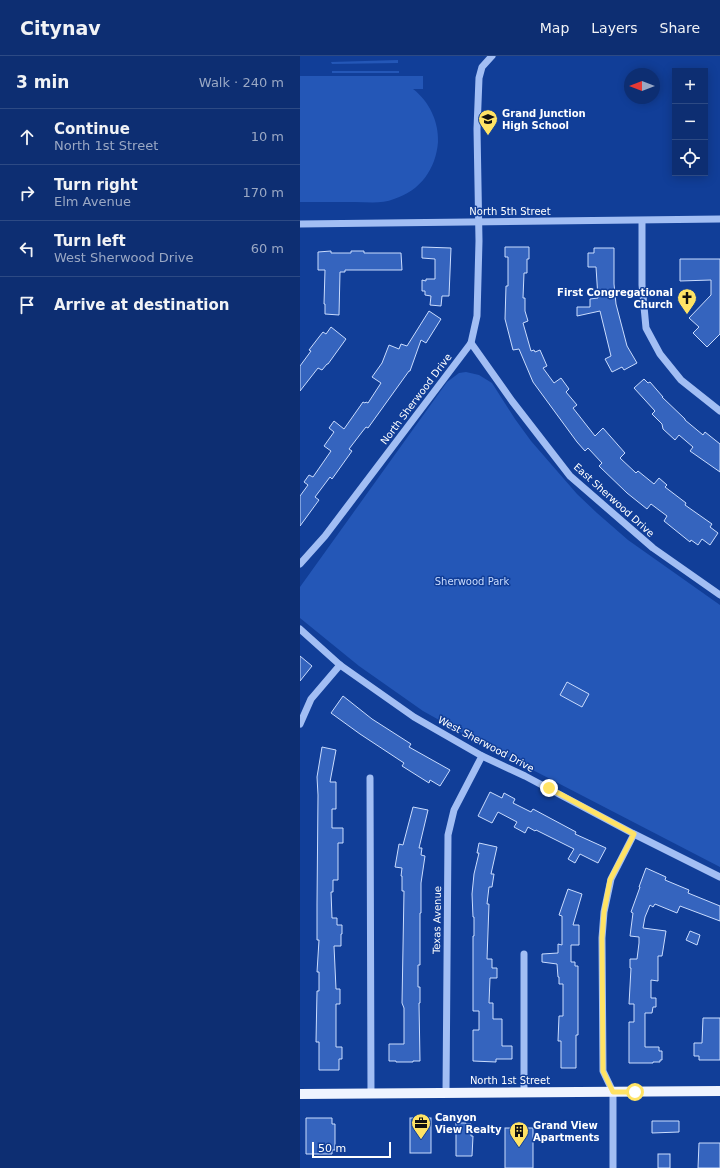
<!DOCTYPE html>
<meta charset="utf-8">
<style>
:root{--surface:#0d2e72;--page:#163677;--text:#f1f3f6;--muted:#9aa8c4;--line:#2d4a84}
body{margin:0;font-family:"DejaVu Sans",sans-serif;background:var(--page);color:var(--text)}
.controls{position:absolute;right:12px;top:12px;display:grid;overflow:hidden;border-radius:0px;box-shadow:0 2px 10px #0003}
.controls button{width:36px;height:36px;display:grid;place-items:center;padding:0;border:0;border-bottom:1px solid var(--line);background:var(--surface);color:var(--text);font:20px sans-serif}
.compass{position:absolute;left:324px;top:12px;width:36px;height:36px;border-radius:50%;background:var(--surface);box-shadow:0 2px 10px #0003;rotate:270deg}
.scale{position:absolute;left:12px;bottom:10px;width:79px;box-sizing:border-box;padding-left:4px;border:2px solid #fff;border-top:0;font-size:11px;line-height:14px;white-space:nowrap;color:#fff;-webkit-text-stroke:3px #113e98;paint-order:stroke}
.stop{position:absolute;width:12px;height:12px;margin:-9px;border:3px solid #ffe365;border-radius:50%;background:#fff}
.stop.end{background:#ffe365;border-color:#fff;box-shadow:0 1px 4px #0008}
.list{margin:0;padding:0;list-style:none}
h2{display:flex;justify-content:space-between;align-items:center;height:52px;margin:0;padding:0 16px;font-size:17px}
h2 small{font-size:13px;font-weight:400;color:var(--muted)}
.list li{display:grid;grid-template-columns:26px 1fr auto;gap:12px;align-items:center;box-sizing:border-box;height:56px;padding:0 16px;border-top:1px solid var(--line)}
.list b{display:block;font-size:15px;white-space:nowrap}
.list p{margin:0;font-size:13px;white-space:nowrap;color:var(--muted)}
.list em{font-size:13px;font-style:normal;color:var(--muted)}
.icon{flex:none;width:22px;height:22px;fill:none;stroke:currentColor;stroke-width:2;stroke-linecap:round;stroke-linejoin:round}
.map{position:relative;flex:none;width:420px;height:1112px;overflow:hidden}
header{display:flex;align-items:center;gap:24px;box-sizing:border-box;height:56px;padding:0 20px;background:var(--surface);border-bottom:1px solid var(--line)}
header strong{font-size:19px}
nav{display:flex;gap:22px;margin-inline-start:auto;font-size:14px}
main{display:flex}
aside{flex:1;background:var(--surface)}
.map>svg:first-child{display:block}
.green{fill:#2457b7}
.building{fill:#3564be;stroke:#cadcfe}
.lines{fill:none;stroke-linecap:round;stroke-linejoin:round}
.minor{stroke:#a2bef4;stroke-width:7}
.major{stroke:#eff4ff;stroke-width:10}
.route{stroke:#ffe365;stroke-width:5}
.labels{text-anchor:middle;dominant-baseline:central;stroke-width:3;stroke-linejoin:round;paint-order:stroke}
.poi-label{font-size:10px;font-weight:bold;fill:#fff;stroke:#113e98;text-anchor:start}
.street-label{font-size:10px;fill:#fff;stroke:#113e98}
.park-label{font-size:10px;fill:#cadcfe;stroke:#113e98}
</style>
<header>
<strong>Citynav</strong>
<nav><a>Map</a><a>Layers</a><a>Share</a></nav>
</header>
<main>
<aside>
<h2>3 min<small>Walk · 240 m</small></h2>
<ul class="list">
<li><svg class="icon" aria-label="ahead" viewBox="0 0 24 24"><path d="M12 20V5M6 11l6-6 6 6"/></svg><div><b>Continue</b><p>North 1st Street</p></div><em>10 m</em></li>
<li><svg class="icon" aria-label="right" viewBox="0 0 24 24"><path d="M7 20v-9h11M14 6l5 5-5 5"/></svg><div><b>Turn right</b><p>Elm Avenue</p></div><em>170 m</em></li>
<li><svg class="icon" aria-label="left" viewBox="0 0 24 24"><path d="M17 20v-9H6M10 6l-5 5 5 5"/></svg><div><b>Turn left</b><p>West Sherwood Drive</p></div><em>60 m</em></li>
<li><svg class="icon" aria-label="arrive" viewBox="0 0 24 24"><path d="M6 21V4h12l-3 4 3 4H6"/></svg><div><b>Arrive at destination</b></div></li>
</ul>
</aside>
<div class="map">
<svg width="420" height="1112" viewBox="0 0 420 1112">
<rect width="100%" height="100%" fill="#113e98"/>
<!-- green -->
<g class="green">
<path d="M 98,4 L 98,7 L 32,8 L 31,6 Z"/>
<rect x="32" y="15" width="67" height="2"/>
<path d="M 0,20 L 123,20 L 123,33 L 113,33 C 129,45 139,66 138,86 C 136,113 120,135 94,143 C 82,148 68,146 55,146 C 37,146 18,146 0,146 Z"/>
<path d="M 166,316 L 179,319 L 192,327 L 215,363 L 231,385 L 277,438 L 297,457 L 328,484 L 420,549 L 420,811 L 173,683 L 123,655 L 59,610 L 0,562 L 0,531 L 147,326 L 159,317 Z"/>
</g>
<!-- building -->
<g class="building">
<path d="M 122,191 L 151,192 L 149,240 L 142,240 L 141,250 L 130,249 L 131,240 L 125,239 L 125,235 L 122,235 L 122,224 L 126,225 L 126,223 L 135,223 L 135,203 L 122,202 Z"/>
<path d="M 205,191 L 229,191 L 229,203 L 227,203 L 227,217 L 224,217 L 223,242 L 225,242 L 225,255 L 228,265 L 223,267 L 231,295 L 234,294 L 235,296 L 240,294 L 247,310 L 243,312 L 254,327 L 261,322 L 269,333 L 266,336 L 277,349 L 273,352 L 295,380 L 303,372 L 325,397 L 320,402 L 336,417 L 338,415 L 354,428 L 359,422 L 367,429 L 365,431 L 386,447 L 385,449 L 412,468 L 410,471 L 418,477 L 410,489 L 402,483 L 398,489 L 391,484 L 390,486 L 364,465 L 367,460 L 351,448 L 347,453 L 327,437 L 299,410 L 302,407 L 288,392 L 285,395 L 277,386 L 233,326 L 219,293 L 213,294 L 205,263 L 206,230 L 208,230 L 208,201 L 205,201 Z"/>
<path d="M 294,192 L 314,192 L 314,228 L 316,248 L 327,290 L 337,307 L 324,314 L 322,311 L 312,316 L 305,303 L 311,300 L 300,255 L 277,260 L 277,251 L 290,251 L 290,243 L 298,242 L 296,211 L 288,211 L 288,197 L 294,197 Z"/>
<path d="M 31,195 L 31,197 L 51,197 L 51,195 L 64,195 L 64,197 L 101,197 L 102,214 L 45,214 L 45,216 L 40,216 L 39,259 L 25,258 L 25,248 L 24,248 L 25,214 L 18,214 L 18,196 Z"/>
<path d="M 380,203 L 420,203 L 420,278 L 407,291 L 393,277 L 399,271 L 389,262 L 411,239 L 411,224 L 380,225 Z"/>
<path d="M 129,255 L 141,263 L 126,287 L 121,284 L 110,315 L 109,315 L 68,372 L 66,371 L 62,376 L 49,393 L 52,395 L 32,423 L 30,421 L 15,441 L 19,444 L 0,470 L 0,440 L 8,429 L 4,426 L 9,419 L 13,421 L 31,395 L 24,390 L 34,376 L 29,372 L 34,365 L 44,373 L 63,346 L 65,347 L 66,346 L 68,347 L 81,327 L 72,321 L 82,307 L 89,289 L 99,293 L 101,288 L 107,290 Z"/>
<path d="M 31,271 L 46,283 L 28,308 L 27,308 L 22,314 L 18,312 L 0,335 L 0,310 L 11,295 L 9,294 L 19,281 L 23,276 L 26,278 Z"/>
<path d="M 344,323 L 348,327 L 350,326 L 363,341 L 362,341 L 385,363 L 385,364 L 403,379 L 405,376 L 420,388 L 420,416 L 390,395 L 393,391 L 379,379 L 375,384 L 363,373 L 362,368 L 352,358 L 355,355 L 334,332 Z"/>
<path d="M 0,600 L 12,610 L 0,625 Z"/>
<path d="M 267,626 L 289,638 L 282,651 L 260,639 Z"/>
<path d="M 43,640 L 72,663 L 111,688 L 109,691 L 150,714 L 140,730 L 130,724 L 129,727 L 102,710 L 104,707 L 60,678 L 31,657 Z"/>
<path d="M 22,691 L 36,694 L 30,726 L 36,726 L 36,753 L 32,753 L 32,772 L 43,772 L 43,787 L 38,787 L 38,824 L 33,824 L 33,836 L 31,836 L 32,862 L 37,862 L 37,869 L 42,869 L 42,878 L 41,878 L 41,890 L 34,890 L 36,933 L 40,933 L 40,948 L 36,948 L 36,991 L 42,991 L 42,1003 L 39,1003 L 39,1014 L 19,1014 L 19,986 L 16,986 L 17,935 L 19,935 L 19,916 L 17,916 L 19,884 L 17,884 L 17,848 L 18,739 L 17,721 Z"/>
<path d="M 190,736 L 202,742 L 204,737 L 215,743 L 213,747 L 231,756 L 233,753 L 276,776 L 275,778 L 306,792 L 298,807 L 280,798 L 275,807 L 268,803 L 274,793 L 236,774 L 235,775 L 228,771 L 225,777 L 214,771 L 217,766 L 198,756 L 192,767 L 178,760 Z"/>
<path d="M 113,751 L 128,754 L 119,792 L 122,792 L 121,799 L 125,800 L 121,827 L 121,857 L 120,857 L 120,909 L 118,909 L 118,931 L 120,931 L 120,947 L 119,947 L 120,1005 L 113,1005 L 113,1006 L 96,1006 L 96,1005 L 89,1005 L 89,988 L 104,988 L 104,952 L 102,947 L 104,835 L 102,835 L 102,820 L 101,820 L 102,812 L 95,811 L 99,788 L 103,789 Z"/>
<path d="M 179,787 L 197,791 L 191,818 L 194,818 L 192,831 L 189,831 L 187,848 L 189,848 L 187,903 L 192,903 L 192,912 L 197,912 L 197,922 L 190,922 L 189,947 L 193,947 L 193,963 L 202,963 L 202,990 L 212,990 L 212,1003 L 196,1003 L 196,1006 L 173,1005 L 173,974 L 179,974 L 179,955 L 173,955 L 173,880 L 174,880 L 174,861 L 173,861 L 172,838 L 174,818 L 179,797 L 177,797 Z"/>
<path d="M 346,812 L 366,821 L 365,824 L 389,834 L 388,837 L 420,850 L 420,865 L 380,850 L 377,857 L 355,848 L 353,851 L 350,849 L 345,861 L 343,872 L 366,875 L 362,900 L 358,900 L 358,925 L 351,924 L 351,942 L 356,942 L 356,951 L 353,951 L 352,957 L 345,957 L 345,991 L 359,991 L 359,995 L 362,995 L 362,1004 L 360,1004 L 360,1006 L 353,1006 L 353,1007 L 329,1007 L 329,966 L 334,966 L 334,948 L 329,948 L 331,912 L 330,912 L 330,903 L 337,903 L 339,887 L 339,881 L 330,880 L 333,857 L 331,856 L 340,831 L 339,831 Z"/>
<path d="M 268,833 L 282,838 L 273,869 L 279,869 L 279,889 L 271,889 L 271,906 L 275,906 L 275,910 L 278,910 L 278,979 L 276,979 L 276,1012 L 261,1012 L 261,985 L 258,985 L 259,960 L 263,960 L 263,928 L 259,928 L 259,921 L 258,921 L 257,908 L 242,906 L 242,898 L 258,897 L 258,888 L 262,889 L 262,860 L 259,859 Z"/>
<path d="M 390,875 L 400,879 L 397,889 L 386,884 Z"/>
<path d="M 403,962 L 420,962 L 420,1004 L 399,1004 L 399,1000 L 394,1000 L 394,987 L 402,987 Z"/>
<path d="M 6,1062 L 32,1062 L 32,1068 L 35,1068 L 35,1094 L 32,1094 L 32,1098 L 6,1098 Z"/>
<rect x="110" y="1062" width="21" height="35"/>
<path d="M 352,1065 L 379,1065 L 379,1076 L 352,1077 Z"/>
<path d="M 156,1067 L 166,1067 L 166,1068 L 171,1068 L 171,1080 L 173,1080 L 172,1100 L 156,1100 Z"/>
<rect x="205" y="1072" width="28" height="40"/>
<path d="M 399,1087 L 420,1087 L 420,1112 L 398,1112 Z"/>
<rect x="358" y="1098" width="12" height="14"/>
</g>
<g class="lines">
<!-- minor -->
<g class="minor">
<path d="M 342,165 L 342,229 L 346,272 L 360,298 L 381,324 L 420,355"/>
<path d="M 0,168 L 420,163"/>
<path d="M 171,287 L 212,345 L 270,420 L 353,492 L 420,539"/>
<path d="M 0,508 L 25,480 L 171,287 L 177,260 L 179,185 L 177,73 L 179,22 L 182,11 L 192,0"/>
<path d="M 0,573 L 40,609 L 114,661 L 182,700 L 225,720 L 334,778 L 420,821"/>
<path d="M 0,668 L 11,643 L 40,609"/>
<path d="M 70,722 L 71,1037"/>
<path d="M 224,1036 L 224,898"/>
<path d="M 146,1037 L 148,779 L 154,754 L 182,700"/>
<path d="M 313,1112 L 313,1036 L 303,1015 L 302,882 L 304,856 L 311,823 L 334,778"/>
</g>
<!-- major -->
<path class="major" d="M 0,1038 L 420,1035"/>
</g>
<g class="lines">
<!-- route -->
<path class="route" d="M 249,732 L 334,778 L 310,824 L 304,856 L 302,882 L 303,1015 L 313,1036 L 335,1036"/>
</g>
<!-- icons -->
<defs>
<g id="school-pin" transform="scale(1)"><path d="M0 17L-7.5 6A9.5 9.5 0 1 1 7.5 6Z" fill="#ffe365" stroke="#113e98"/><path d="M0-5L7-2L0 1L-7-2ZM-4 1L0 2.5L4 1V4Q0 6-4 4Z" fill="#111"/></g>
<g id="church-pin" transform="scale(1)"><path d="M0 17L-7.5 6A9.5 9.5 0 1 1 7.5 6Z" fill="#ffe365" stroke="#113e98"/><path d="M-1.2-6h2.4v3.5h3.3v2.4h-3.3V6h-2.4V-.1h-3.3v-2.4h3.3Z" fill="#111"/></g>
<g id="office-pin" transform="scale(1)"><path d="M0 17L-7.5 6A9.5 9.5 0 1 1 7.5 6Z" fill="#ffe365" stroke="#113e98"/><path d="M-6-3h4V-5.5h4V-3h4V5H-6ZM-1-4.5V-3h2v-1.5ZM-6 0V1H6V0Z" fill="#111"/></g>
<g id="building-pin" transform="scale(1)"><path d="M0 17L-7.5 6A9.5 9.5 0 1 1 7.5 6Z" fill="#ffe365" stroke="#113e98"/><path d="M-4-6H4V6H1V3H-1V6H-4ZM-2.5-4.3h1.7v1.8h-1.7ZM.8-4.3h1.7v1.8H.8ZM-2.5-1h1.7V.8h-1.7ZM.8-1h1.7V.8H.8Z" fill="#111"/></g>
</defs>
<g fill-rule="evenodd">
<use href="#school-pin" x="188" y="63"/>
<use href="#church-pin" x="387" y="242"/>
<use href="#office-pin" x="121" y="1067"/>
<use href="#building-pin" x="219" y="1075"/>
</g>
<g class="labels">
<!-- poi labels -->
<g class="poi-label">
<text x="202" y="57">Grand Junction<tspan x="202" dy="12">High School</tspan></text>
<text x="373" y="236" text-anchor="end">First Congregational<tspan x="373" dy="12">Church</tspan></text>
<text x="135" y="1061">Canyon<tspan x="135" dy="12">View Realty</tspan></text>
<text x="233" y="1069">Grand View<tspan x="233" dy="12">Apartments</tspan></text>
</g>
<!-- street labels -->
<g class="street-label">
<text x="210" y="155">North 5th Street</text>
<text transform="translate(116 343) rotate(-53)">North Sherwood Drive</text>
<text transform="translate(314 444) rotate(42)">East Sherwood Drive</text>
<text transform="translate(186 688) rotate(28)">West Sherwood Drive</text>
<text transform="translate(137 864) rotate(-89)">Texas Avenue</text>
<text x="210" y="1024">North 1st Street</text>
</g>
<!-- park labels -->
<g class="park-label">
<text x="172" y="525">Sherwood Park</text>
</g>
</g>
</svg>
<div class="controls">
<button>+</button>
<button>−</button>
<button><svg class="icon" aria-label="locate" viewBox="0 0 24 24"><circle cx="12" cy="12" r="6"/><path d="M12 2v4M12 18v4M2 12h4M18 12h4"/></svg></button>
</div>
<svg class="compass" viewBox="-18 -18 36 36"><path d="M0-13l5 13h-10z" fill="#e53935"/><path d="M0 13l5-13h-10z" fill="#9aa8c4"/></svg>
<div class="scale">50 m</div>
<div class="stop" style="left:335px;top:1036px"></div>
<div class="stop end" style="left:249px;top:732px"></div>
</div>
</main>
